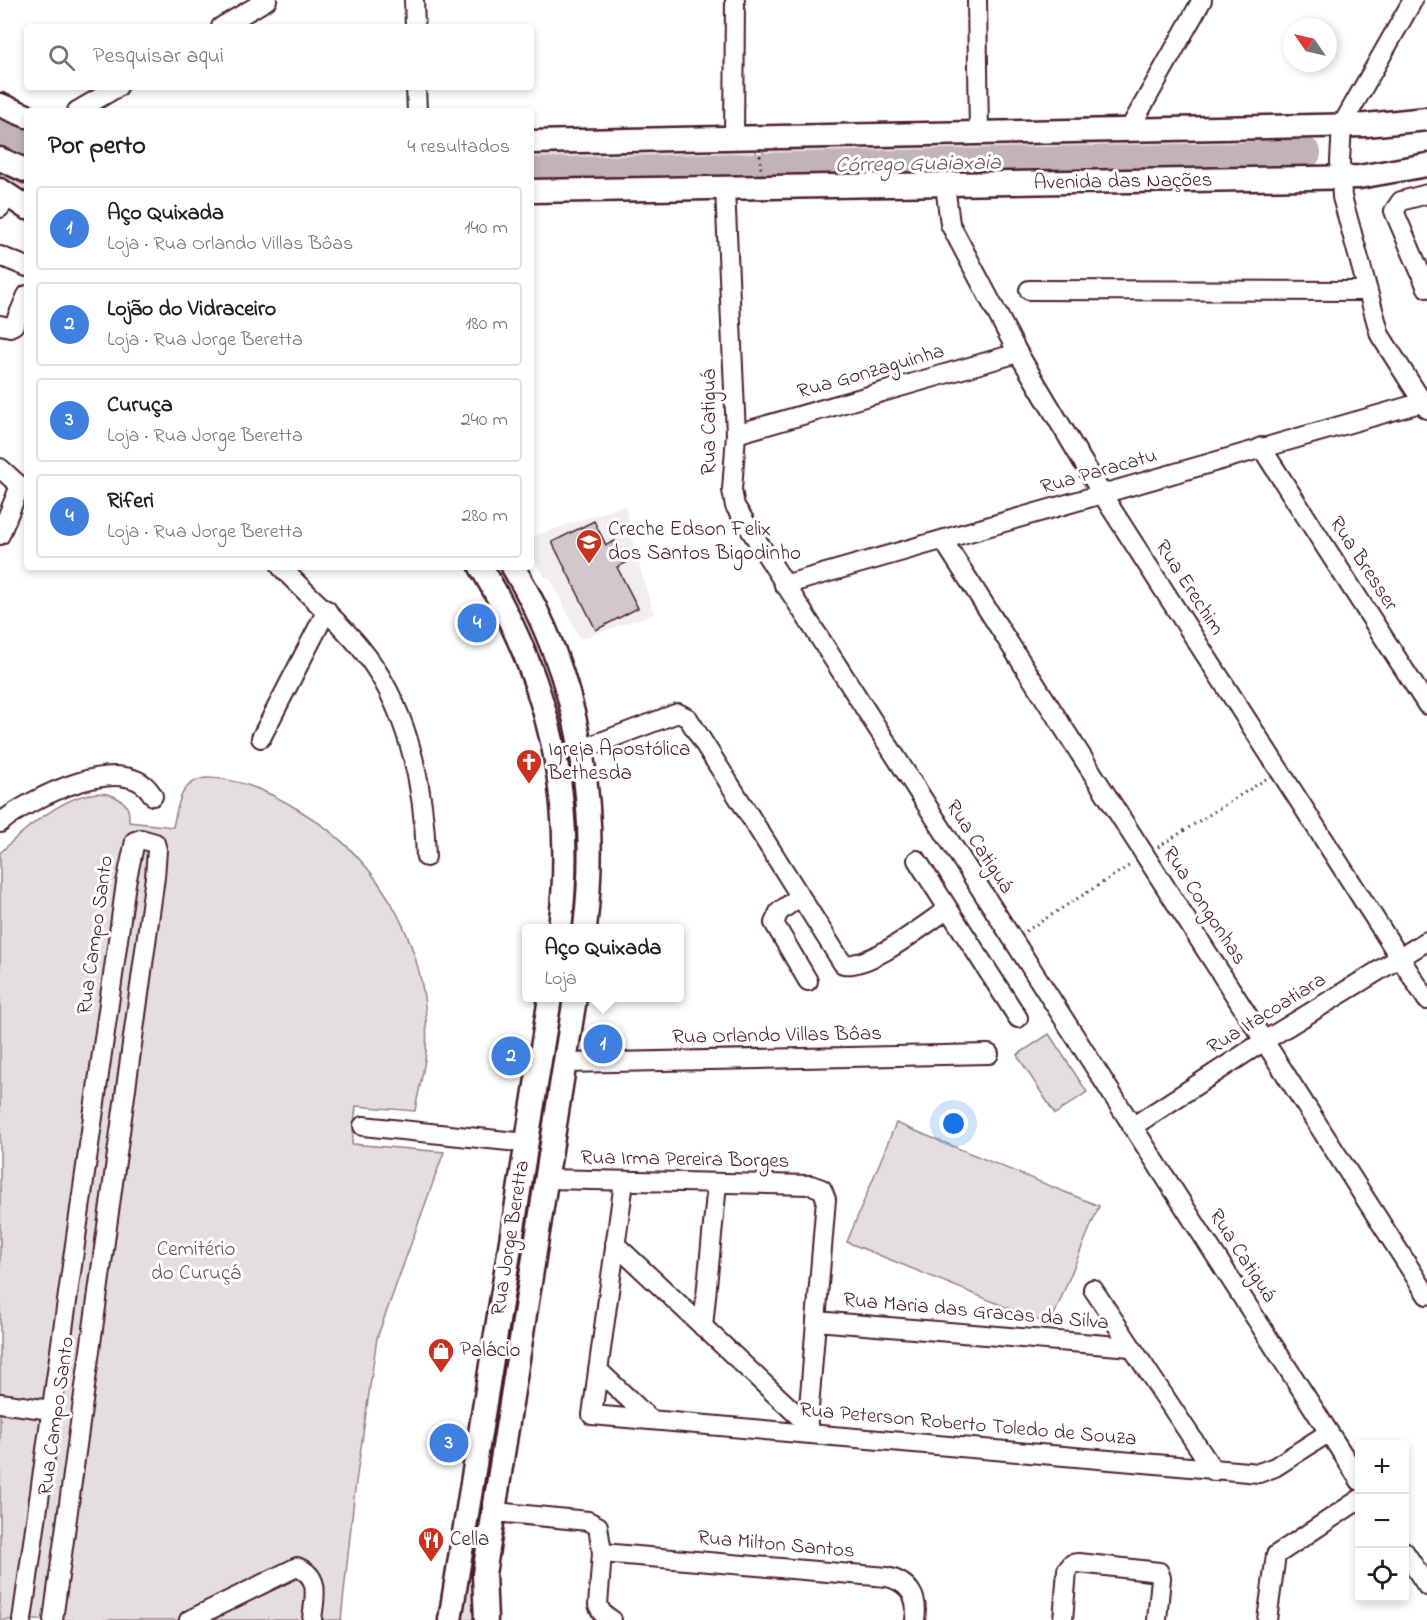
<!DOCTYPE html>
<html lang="pt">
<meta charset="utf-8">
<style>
:root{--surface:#fff;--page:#f6f6f6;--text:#202124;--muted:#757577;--line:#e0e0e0;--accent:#d93025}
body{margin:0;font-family:"Indie Flower",sans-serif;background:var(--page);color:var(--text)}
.controls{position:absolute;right:18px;bottom:18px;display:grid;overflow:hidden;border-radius:6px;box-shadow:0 3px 9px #0003}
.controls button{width:54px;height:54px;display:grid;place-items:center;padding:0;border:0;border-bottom:2px solid var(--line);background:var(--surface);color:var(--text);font:30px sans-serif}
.compass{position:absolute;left:1283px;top:18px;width:54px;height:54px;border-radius:50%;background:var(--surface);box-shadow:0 3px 9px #0003;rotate:304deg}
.you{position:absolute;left:954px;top:1124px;width:21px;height:21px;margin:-15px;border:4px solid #fff;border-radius:50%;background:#1a73e8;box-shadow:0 0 0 9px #1a73e833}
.badge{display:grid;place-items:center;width:39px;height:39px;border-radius:50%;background:var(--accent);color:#fff;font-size:20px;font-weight:700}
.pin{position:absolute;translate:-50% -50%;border:3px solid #fff;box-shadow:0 2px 6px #0006}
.popup{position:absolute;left:522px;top:924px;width:162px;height:78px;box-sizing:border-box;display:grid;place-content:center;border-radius:6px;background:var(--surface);filter:drop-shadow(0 2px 4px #0005);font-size:20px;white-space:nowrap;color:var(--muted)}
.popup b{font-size:22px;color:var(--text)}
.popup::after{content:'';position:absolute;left:50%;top:100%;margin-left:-12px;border:12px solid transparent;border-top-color:var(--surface)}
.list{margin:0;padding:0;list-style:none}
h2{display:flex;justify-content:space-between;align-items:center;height:78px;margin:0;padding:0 24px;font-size:26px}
h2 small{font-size:20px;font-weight:400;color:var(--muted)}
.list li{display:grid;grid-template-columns:39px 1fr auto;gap:18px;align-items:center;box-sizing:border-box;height:84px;margin:0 12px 12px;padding:0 12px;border:2px solid var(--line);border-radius:6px}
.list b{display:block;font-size:22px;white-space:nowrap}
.list p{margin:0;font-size:20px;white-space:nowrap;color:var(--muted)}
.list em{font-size:20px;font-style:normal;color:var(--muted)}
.icon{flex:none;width:33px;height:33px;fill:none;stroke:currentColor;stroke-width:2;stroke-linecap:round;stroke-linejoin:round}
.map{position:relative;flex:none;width:1427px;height:1620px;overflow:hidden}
.search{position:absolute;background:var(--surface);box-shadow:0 3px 9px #0003;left:24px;top:24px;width:510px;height:66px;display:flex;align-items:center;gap:15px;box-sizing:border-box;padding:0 21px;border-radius:6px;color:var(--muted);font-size:22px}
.panel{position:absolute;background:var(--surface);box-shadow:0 3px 9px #0003;left:24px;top:108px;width:510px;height:462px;border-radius:6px}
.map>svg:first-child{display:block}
.built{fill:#f2eeef}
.green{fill:#e5dee0;stroke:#987e86;stroke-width:1.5}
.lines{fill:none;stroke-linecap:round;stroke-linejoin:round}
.river{stroke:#c1b3b6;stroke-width:30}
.building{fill:#d2c7cb;stroke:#4a1f2b;stroke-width:1.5}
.minor-casing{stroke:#4a1f2b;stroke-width:22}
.major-casing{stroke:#4a1f2b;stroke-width:27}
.path{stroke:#4a1f2b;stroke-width:3;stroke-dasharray:1.5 4.5;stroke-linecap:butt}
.minor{stroke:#fff;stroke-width:18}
.major{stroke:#fff;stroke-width:22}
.labels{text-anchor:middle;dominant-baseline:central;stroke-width:6;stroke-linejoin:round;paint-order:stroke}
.street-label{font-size:21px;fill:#4a1f2b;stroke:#fff}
.poi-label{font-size:21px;fill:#4a1f2b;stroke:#fff;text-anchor:start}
.park-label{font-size:21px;fill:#714f58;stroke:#fff}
.water-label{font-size:22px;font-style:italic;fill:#74535c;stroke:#fff}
</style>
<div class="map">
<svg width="1427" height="1620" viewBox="0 0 1427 1620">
<rect width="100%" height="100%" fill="#fff"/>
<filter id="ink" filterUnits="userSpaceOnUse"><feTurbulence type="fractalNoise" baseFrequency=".0167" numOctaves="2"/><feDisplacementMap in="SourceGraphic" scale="12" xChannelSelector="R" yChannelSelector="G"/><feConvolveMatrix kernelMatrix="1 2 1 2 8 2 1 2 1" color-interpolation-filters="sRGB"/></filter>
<g filter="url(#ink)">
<!-- built -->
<path class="built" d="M 625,505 L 636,555 L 654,614 L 580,639 L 551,580 L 544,576 L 531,553 L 531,537 Z"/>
<!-- green -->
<g class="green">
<path d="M 1302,139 L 1303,145 L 1242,152 L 764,162 L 763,149 Z"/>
<path d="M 756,149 L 756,162 L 531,166 L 531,154 Z"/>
<path d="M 0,173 L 27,186 L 27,198 L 0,181 Z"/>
<path d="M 205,778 C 237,777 273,794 299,810 C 385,861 432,954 426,1052 C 424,1072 418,1092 415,1111 L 356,1106 L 352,1144 L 444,1152 L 377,1338 L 355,1489 L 341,1620 L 0,1620 L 0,853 C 24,829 84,776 119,799 C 129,805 129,811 129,822 L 173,827 C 178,806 179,782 205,778 Z"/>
<path d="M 1049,1034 L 1087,1092 L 1055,1114 L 1017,1055 Z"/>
<path d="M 896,1123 L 1099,1206 L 1050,1325 L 847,1242 Z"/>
<path d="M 471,1572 L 475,1573 L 476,1620 L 461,1620 Z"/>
</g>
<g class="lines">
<!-- river -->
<g class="river">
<path d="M 0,134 L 27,146"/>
<path d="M 531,173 L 1231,158 L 1306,153"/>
</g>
</g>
<!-- building -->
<path class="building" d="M 594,521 L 606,545 L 615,541 L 626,563 L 617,567 L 638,608 L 596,630 L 552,542 Z"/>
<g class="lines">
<!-- minor casing -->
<g class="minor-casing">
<g id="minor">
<path d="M 414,0 L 415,27"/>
<path d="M 977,0 L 979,133"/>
<path d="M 1413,0 L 1342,125 L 1340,161 L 1342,197 L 1380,335 L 1427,409"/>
<path d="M 221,27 L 267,0"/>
<path d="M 416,87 L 417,111"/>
<path d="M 77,111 L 118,87"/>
<path d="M 1130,128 L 1202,0"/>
<path d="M 734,139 L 735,0"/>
<path d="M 945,185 L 950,224 L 1018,353 L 1102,494 L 1427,1000"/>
<path d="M 725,188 L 736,434 L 732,490 L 735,506 L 1360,1481"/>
<path d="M 1427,194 L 1401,201 L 1394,211 L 1427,288"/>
<path d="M 0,208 L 6,194"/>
<path d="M 0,256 L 27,267"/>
<path d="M 1029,290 L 1366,291"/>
<path d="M 0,325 L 10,327 L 14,325 L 27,295"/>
<path d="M 736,434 L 1018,353"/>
<path d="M 1261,447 L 1427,705"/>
<path d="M 0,468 L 20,486 L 0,535"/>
<path d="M 943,540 L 1427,1295"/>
<path d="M 281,567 C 306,594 335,617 359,646 C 407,704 424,783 426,857"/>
<path d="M 784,585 L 1427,401"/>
<path d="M 261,738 L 327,610"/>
<path d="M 582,749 L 678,713 L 688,718 L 843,964 C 870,969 925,924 948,909"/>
<path d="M 0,823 C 29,799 128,748 153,796"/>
<path d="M 917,860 L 1018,1018"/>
<path d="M 799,897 L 779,912 L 774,923 L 808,981"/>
<path d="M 565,1063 L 989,1054"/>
<path d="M 363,1126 L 527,1143"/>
<path d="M 1132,1127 L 1264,1041 L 1427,941"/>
<path d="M 547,1179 L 811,1185 L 822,1189 L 826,1199 L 807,1432"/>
<path d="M 624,1182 L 592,1415 L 1259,1473 L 1275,1467 L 1328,1433"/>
<path d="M 615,1244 L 808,1425"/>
<path d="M 1093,1289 L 1214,1471"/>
<path d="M 816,1321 L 1131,1347"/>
<path d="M 703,1327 L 717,1184"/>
<path d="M 598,1370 L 651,1420"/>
<path d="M 0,1403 L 51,1410"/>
<path d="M 495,1512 L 588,1521 L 598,1526 L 602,1553 L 598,1605 L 602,1613 L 612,1620"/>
<path d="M 1404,1551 L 1427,1586"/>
<path d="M 602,1553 L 887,1577 C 909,1582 919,1597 915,1620"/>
<path d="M 22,1620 L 126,883 L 135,841 L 141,839 L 155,843 L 157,850 L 155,877 L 53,1620"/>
<path d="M 189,1620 L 297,1567 C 322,1577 314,1598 312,1620"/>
<path d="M 1063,1620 L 1067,1570 L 1072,1564 L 1079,1563 L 1159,1572 L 1161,1578 L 1157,1620"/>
<path d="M 1267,1620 L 1276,1555 L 1360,1499"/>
</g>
</g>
<!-- major casing -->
<g class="major-casing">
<g id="major">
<path d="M 0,105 L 27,116"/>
<path d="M 531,142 L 1366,125 L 1427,119"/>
<path d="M 0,159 L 27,171"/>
<path d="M 0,190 L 27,208"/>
<path d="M 531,191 L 1310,178 L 1359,177 L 1427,165"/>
<path d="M 481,567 C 549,680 576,798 560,928"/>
<path d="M 513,567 C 579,677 600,802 585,928"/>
<path d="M 450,1620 L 550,998"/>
<path d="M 486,1620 L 484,1574 L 575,998"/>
</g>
</g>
<!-- path -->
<g class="path">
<path d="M 760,155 L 761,170"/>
<path d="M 1158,847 L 1266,779"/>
<path d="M 1026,931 L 1132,864"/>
</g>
<!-- minor -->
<use href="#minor" class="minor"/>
<!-- major -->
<use href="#major" class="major"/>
</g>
</g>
<!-- icons -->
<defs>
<g id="school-pin" transform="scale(1.35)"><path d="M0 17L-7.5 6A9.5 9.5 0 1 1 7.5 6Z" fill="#c8321e" stroke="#fff"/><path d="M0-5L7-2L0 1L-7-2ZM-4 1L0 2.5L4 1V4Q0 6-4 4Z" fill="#fff"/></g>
<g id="church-pin" transform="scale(1.35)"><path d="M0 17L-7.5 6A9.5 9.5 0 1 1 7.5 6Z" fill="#c8321e" stroke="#fff"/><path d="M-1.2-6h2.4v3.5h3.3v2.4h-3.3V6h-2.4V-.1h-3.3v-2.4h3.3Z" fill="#fff"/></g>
<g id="shop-pin" transform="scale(1.35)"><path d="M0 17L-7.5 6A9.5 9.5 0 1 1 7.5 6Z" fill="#c8321e" stroke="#fff"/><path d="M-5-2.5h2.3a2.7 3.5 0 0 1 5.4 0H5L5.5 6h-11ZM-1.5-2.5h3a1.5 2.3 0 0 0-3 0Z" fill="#fff"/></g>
<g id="restaurant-pin" transform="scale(1.35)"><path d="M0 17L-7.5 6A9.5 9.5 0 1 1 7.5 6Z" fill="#c8321e" stroke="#fff"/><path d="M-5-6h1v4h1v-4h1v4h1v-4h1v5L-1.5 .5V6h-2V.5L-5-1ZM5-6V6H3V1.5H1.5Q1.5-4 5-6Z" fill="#fff"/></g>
</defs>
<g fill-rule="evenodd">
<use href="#school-pin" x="589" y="542"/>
<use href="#church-pin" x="529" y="762"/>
<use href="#shop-pin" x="441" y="1351"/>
<use href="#restaurant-pin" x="431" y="1540"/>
</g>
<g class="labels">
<!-- street labels -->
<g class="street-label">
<text transform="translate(1123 182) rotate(-1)">Avenida das Nações</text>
<text transform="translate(871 372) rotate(-16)">Rua Gonzaguinha</text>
<text transform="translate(710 422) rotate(-90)">Rua Catiguá</text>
<text transform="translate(1099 472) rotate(-16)">Rua Paracatu</text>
<text transform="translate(1363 564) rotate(57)">Rua Bresser</text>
<text transform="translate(1189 588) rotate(57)">Rua Erechim</text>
<text transform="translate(979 847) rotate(57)">Rua Catiguá</text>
<text transform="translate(1204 906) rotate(57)">Rua Congonhas</text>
<text transform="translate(96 935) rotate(-82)">Rua Campo Santo</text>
<text transform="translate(1267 1014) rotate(-32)">Rua Itacoatiara</text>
<text transform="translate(777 1036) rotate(-1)">Rua Orlando Villas Bôas</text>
<text transform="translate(685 1160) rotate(1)">Rua Irma Pereira Borges</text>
<text transform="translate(511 1238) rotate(-81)">Rua Jorge Beretta</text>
<text transform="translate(1242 1256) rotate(57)">Rua Catiguá</text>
<text transform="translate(976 1312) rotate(5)">Rua Maria das Gracas da Silva</text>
<text transform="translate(57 1416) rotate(-82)">Rua Campo Santo</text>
<text transform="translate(968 1425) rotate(5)">Rua Peterson Roberto Toledo de Souza</text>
<text transform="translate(776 1545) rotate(5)">Rua Milton Santos</text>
</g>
<!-- poi labels -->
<g class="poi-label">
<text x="608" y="530">Creche Edson Felix<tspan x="608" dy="24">dos Santos Bigodinho</tspan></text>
<text x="548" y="750">Igreja Apostólica<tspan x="548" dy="24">Bethesda</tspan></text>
<text x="460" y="1351">Palácio</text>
<text x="450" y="1540">Cella</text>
</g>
<!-- park labels -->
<g class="park-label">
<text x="196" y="1250">Cemitério<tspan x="196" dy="24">do Curuçá</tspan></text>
</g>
<!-- water labels -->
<g class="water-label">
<text transform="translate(918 165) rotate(-1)">Córrego Guaiaxaia</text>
</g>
</g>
</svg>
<div class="controls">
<button>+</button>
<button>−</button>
<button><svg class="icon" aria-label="locate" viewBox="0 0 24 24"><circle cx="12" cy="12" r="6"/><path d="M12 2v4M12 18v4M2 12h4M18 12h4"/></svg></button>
</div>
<svg class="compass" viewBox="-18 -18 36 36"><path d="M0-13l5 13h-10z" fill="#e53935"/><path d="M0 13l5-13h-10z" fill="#757577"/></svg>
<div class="you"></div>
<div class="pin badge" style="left:603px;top:1044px;background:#3f7fe0">1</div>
<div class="popup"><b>Aço Quixada</b>Loja</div>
<div class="pin badge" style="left:511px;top:1056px;background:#3f7fe0">2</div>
<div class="pin badge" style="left:449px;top:1443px;background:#3f7fe0">3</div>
<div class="pin badge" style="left:477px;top:623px;background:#3f7fe0">4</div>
<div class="search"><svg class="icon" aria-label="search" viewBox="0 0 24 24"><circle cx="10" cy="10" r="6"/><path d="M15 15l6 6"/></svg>Pesquisar aqui</div>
<section class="panel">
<h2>Por perto<small>4 resultados</small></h2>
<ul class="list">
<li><span class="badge" style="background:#3f7fe0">1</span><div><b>Aço Quixada</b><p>Loja · Rua Orlando Villas Bôas</p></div><em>140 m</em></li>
<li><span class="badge" style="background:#3f7fe0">2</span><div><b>Lojão do Vidraceiro</b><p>Loja · Rua Jorge Beretta</p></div><em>180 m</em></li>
<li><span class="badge" style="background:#3f7fe0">3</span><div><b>Curuça</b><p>Loja · Rua Jorge Beretta</p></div><em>240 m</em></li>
<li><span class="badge" style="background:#3f7fe0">4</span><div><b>Riferi</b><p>Loja · Rua Jorge Beretta</p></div><em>280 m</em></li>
</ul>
</section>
</div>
